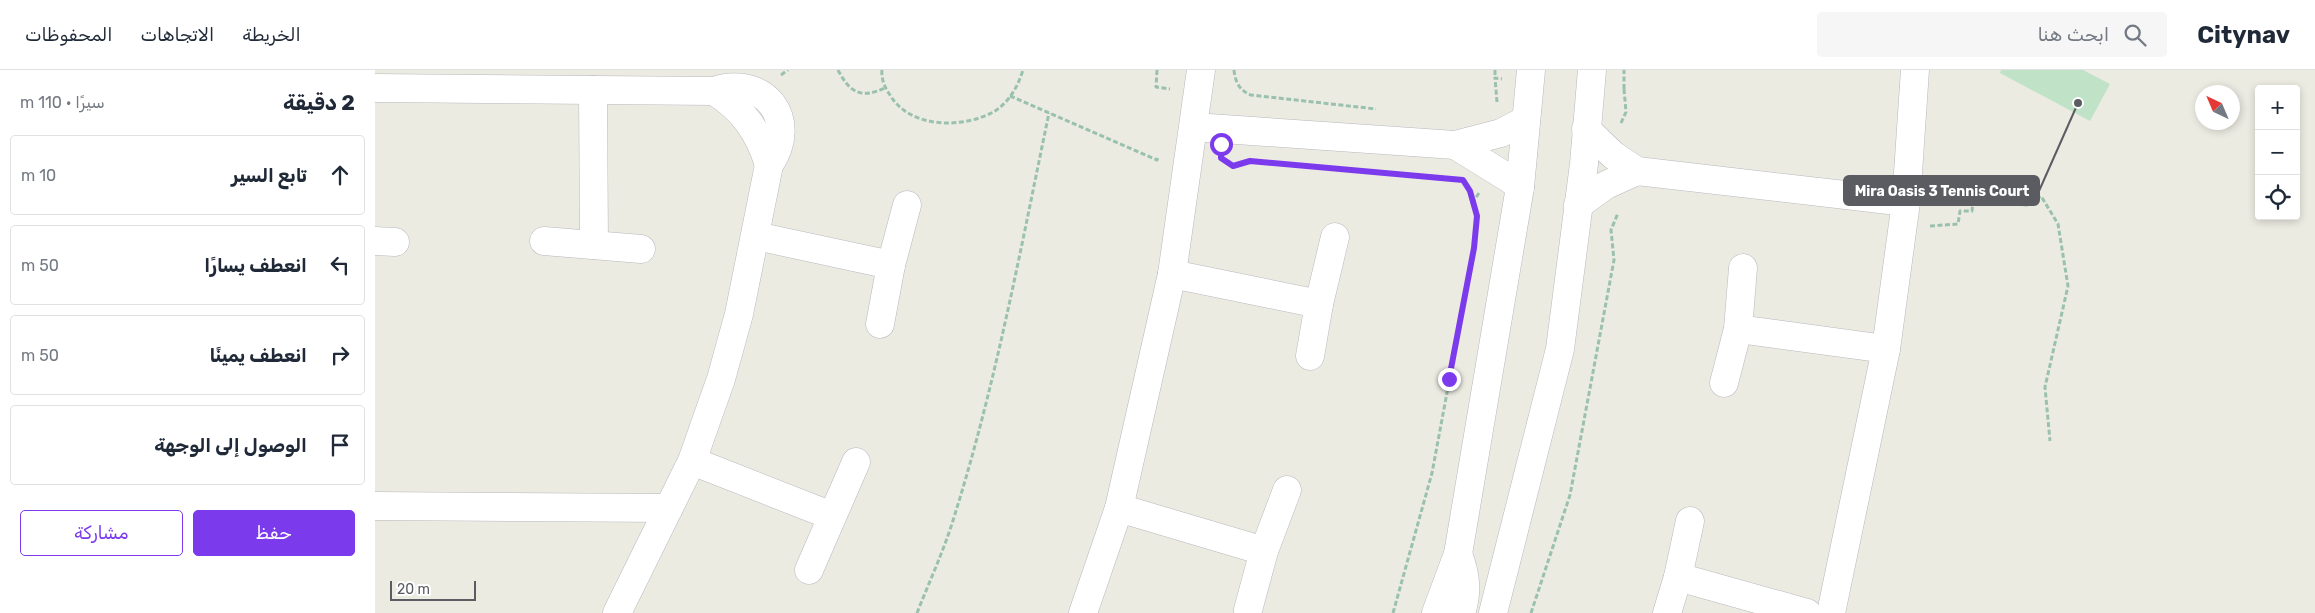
<!DOCTYPE html>
<html lang="ar">
<meta charset="utf-8">
<style>
:root{--surface:#fff;--page:#f6f6f7;--text:#1f2937;--muted:#747a83;--line:#e0e1e3;--accent:#7c3aed}
body{margin:0;font-family:Rubik,"Noto Naskh Arabic",sans-serif;background:var(--page);color:var(--text);direction:rtl}
.controls{position:absolute;right:15px;top:15px;display:grid;overflow:hidden;border-radius:5px;box-shadow:0 2px 8px #0003}
.controls button{width:45px;height:45px;display:grid;place-items:center;padding:0;border:0;border-bottom:1px solid var(--line);background:var(--surface);color:var(--text);font:25px sans-serif}
.compass{position:absolute;left:1820px;top:15px;width:45px;height:45px;border-radius:50%;background:var(--surface);box-shadow:0 2px 8px #0003;rotate:316deg}
.scale{position:absolute;left:15px;bottom:12px;width:86px;box-sizing:border-box;padding-left:5px;border:2px solid #5a5c61;border-top:0;font-size:14px;line-height:18px;white-space:nowrap;color:#5a5c61;-webkit-text-stroke:4px #fff;paint-order:stroke}
.stop{position:absolute;width:15px;height:15px;margin:-11px;border:4px solid #7c3aed;border-radius:50%;background:#fff}
.stop.end{background:#7c3aed;border-color:#fff;box-shadow:0 1px 5px #0008}
.list{margin:0;padding:0;list-style:none}
h2{display:flex;justify-content:space-between;align-items:center;height:65px;margin:0;padding:0 20px;font-size:21px}
h2 small{font-size:16px;font-weight:400;color:var(--muted)}
.list li{display:grid;grid-template-columns:32px 1fr auto;gap:15px;align-items:center;box-sizing:border-box;height:80px;margin:0 10px 10px;padding:0 10px;border:1px solid var(--line);border-radius:5px}
.list b{display:block;font-size:19px;white-space:nowrap}
.list em{font-size:16px;font-style:normal;color:var(--muted)}
.actions{display:flex;gap:10px;padding:15px 20px}
.actions a{flex:1;padding:11px 0;border:1px solid var(--accent);border-radius:5px;text-align:center;font-size:18px;color:var(--accent)}
.actions .main{background:var(--accent);color:#fff}
.icon{flex:none;width:28px;height:28px;fill:none;stroke:currentColor;stroke-width:2;stroke-linecap:round;stroke-linejoin:round}
.map{position:relative;flex:none;width:1940px;height:543px;overflow:hidden;direction:ltr}
header{display:flex;align-items:center;gap:30px;box-sizing:border-box;height:70px;padding:0 25px;background:var(--surface);border-bottom:1px solid var(--line)}
header strong{font-size:24px}
nav{display:flex;gap:28px;margin-inline-start:auto;font-size:18px}
.search{width:350px;height:45px;background:var(--page);display:flex;align-items:center;gap:12px;box-sizing:border-box;padding:0 18px;border-radius:5px;color:var(--muted);font-size:19px}
main{display:flex}
aside{flex:1;background:var(--surface)}
.map>svg:first-child{display:block}
.green{fill:#c0e2c6}
.lines{fill:none;stroke-linecap:round;stroke-linejoin:round}
.minor-casing{stroke:#b7b8bd;stroke-width:29}
.path{stroke:#9ac1ad;stroke-width:3;stroke-dasharray:5 2.5;stroke-linecap:butt}
.minor{stroke:#fff;stroke-width:28}
.route{stroke:#7c3aed;stroke-width:6}
.leader{fill:none;stroke:#5a5c61;stroke-width:2}
.callout-dot{fill:#5a5c61;stroke:#fff;stroke-width:2}
.callout{fill:#5a5c61;stroke:#5a5c61;stroke-width:2}
.callout-label{font-size:14px;text-anchor:middle;font-weight:bold;fill:#fff}
</style>
<header>
<strong>Citynav</strong>
<div class="search"><svg class="icon" aria-label="search" viewBox="0 0 24 24"><circle cx="10" cy="10" r="6"/><path d="M15 15l6 6"/></svg>ابحث هنا</div>
<nav><a>الخريطة</a><a>الاتجاهات</a><a>المحفوظات</a></nav>
</header>
<main>
<div class="map">
<svg width="1940" height="543" viewBox="0 0 1940 543">
<rect width="100%" height="100%" fill="#ecebe2"/>
<!-- green -->
<path class="green" d="M 1626,0 L 1708,0 L 1735,14 L 1715,51 L 1625,3 Z"/>
<g class="lines">
<!-- minor casing -->
<g class="minor-casing">
<g id="minor">
<path d="M 0,18 L 339,21 C 390,4 425,50 394,95 L 364,244 L 346,309 L 317,391 L 242,543"/>
<path d="M 218,20 L 219,175"/>
<path d="M 339,21 C 368,39 384,62 394,95"/>
<path d="M 819,57 L 1080,75 L 1126,63 L 1151,50"/>
<path d="M 1211,59 L 1238,85 L 1262,101 L 1531,132"/>
<path d="M 1080,75 L 1135,109 L 1145,117"/>
<path d="M 1203,135 L 1231,115 L 1262,101"/>
<path d="M 381,166 L 516,195"/>
<path d="M 0,171 L 20,172"/>
<path d="M 169,171 L 266,179"/>
<path d="M 797,204 L 944,234"/>
<path d="M 505,254 L 516,195 L 532,135"/>
<path d="M 1363,259 L 1511,279"/>
<path d="M 935,286 L 944,234 L 960,167"/>
<path d="M 1349,313 L 1363,259 L 1368,198"/>
<path d="M 317,391 L 457,446"/>
<path d="M 0,436 L 294,438"/>
<path d="M 744,438 L 889,481"/>
<path d="M 1083,484 C 1091,505 1093,522 1086,543"/>
<path d="M 434,500 L 481,392"/>
<path d="M 1303,507 L 1432,543"/>
<path d="M 873,540 L 889,481 L 912,420"/>
<path d="M 708,543 L 744,438 L 797,204 L 826,0"/>
<path d="M 1061,543 L 1083,484 L 1145,117 L 1156,0"/>
<path d="M 1118,543 L 1185,279 L 1209,94 L 1217,0"/>
<path d="M 1292,543 L 1303,507 L 1315,451"/>
<path d="M 1456,543 L 1511,279 L 1531,132 L 1540,0"/>
</g>
</g>
<!-- path -->
<g class="path">
<path d="M 463,0 C 475,23 486,29 510,18"/>
<path d="M 507,0 C 506,9 510,18 515,25 C 535,59 589,59 620,41 C 635,31 643,16 648,0"/>
<path d="M 782,0 L 781,17 L 795,19"/>
<path d="M 859,0 C 860,12 865,21 876,25 L 1001,39"/>
<path d="M 1120,0 L 1120,8"/>
<path d="M 406,5 L 413,0"/>
<path d="M 1249,19 L 1249,0"/>
<path d="M 635,26 L 782,90 L 783,87"/>
<path d="M 1122,32 L 1120,8 L 1127,9"/>
<path d="M 1246,53 L 1251,42 L 1249,19"/>
<path d="M 847,88 L 858,96 L 875,91"/>
<path d="M 958,98 L 1077,108"/>
<path d="M 1093,118 L 1097,133"/>
<path d="M 1555,156 L 1583,154 L 1585,141 L 1597,141 L 1598,132 L 1652,135 L 1666,126 L 1683,154 L 1693,216 L 1670,317 L 1675,371"/>
<path d="M 542,543 C 555,510 570,478 580,444 C 621,313 646,177 674,43"/>
<path d="M 1018,543 L 1057,403 L 1099,178 L 1102,146 L 1097,133 L 1104,123"/>
<path d="M 1156,543 L 1195,425 L 1239,190 L 1236,160 L 1243,143"/>
</g>
<!-- minor -->
<use href="#minor" class="minor"/>
</g>
<g class="lines">
<!-- route -->
<path class="route" d="M 846,74 L 846,88 L 858,96 L 875,91 L 1088,110 L 1095,121 L 1102,146 L 1099,178 L 1074,309"/>
</g>
<!-- callouts -->
<path class="leader" d="M1703 33L1664 121"/>
<circle class="callout-dot" cx="1703" cy="33" r="5"/>
<rect class="callout" x="1469" y="106" width="195" height="29" rx="5"/>
<g class="callout-label">
<text x="1567" y="126">Mira Oasis 3 Tennis Court</text>
</g>
</svg>
<div class="controls">
<button>+</button>
<button>−</button>
<button><svg class="icon" aria-label="locate" viewBox="0 0 24 24"><circle cx="12" cy="12" r="6"/><path d="M12 2v4M12 18v4M2 12h4M18 12h4"/></svg></button>
</div>
<svg class="compass" viewBox="-18 -18 36 36"><path d="M0-13l5 13h-10z" fill="#e53935"/><path d="M0 13l5-13h-10z" fill="#747a83"/></svg>
<div class="scale">20 m</div>
<div class="stop" style="left:846px;top:74px"></div>
<div class="stop end" style="left:1074px;top:309px"></div>
</div>
<aside>
<h2>2 دقيقة<small>سيرًا · 110 m</small></h2>
<ul class="list">
<li><svg class="icon" aria-label="ahead" viewBox="0 0 24 24"><path d="M12 20V5M6 11l6-6 6 6"/></svg><div><b>تابع السير</b></div><em>10 m</em></li>
<li><svg class="icon" aria-label="left" viewBox="0 0 24 24"><path d="M17 20v-9H6M10 6l-5 5 5 5"/></svg><div><b>انعطف يسارًا</b></div><em>50 m</em></li>
<li><svg class="icon" aria-label="right" viewBox="0 0 24 24"><path d="M7 20v-9h11M14 6l5 5-5 5"/></svg><div><b>انعطف يمينًا</b></div><em>50 m</em></li>
<li><svg class="icon" aria-label="arrive" viewBox="0 0 24 24"><path d="M6 21V4h12l-3 4 3 4H6"/></svg><div><b>الوصول إلى الوجهة</b></div></li>
</ul>
<div class="actions"><a class="main">حفظ</a><a>مشاركة</a></div>
</aside>
</main>
